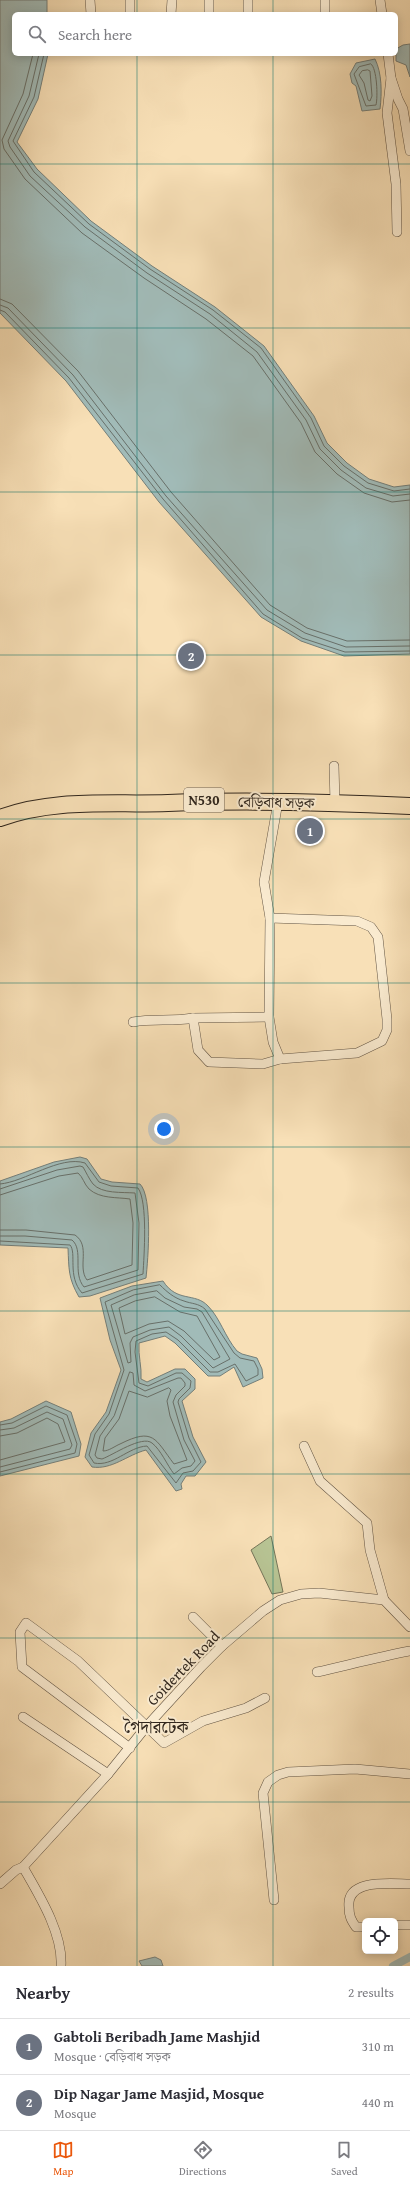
<!DOCTYPE html>
<meta charset="utf-8">
<style>
:root{--surface:#fff;--page:#f2f2f3;--text:#2b2b33;--muted:#7c7c81;--line:#e1e1e2;--accent:#ea580c}
body{margin:0;font-family:"Gentium Book Plus","Noto Serif Bengali",serif;background:var(--page);color:var(--text)}
.controls{position:absolute;right:12px;bottom:12px;display:grid;overflow:hidden;border-radius:6px;box-shadow:0 2px 10px #0003}
.controls button{width:36px;height:36px;display:grid;place-items:center;padding:0;border:0;border-bottom:1px solid var(--line);background:var(--surface);color:var(--text);font:20px sans-serif}
.you{position:absolute;left:164px;top:1129px;width:14px;height:14px;margin:-10px;border:3px solid #fff;border-radius:50%;background:#1a73e8;box-shadow:0 0 0 6px #1a73e833}
.badge{display:grid;place-items:center;width:26px;height:26px;border-radius:50%;background:var(--accent);color:#fff;font-size:13px;font-weight:700}
.pin{position:absolute;translate:-50% -50%;border:2px solid #fff;box-shadow:0 1px 4px #0006}
.list{margin:0;padding:0;list-style:none}
h2{display:flex;justify-content:space-between;align-items:center;height:52px;margin:0;padding:0 16px;font-size:17px}
h2 small{font-size:13px;font-weight:400;color:var(--muted)}
.list li{display:grid;grid-template-columns:26px 1fr auto;gap:12px;align-items:center;box-sizing:border-box;height:56px;padding:0 16px;border-top:1px solid var(--line)}
.list b{display:block;font-size:15px;white-space:nowrap}
.list p{margin:0;font-size:13px;white-space:nowrap;color:var(--muted)}
.list em{font-size:13px;font-style:normal;color:var(--muted)}
.icon{flex:none;width:22px;height:22px;fill:none;stroke:currentColor;stroke-width:2;stroke-linecap:round;stroke-linejoin:round}
.map{position:relative;flex:none;width:410px;height:1966px;overflow:hidden}
.search{position:absolute;background:var(--surface);box-shadow:0 2px 10px #0003;left:12px;right:12px;top:12px;height:44px;display:flex;align-items:center;gap:10px;box-sizing:border-box;padding:0 14px;border-radius:6px;color:var(--muted);font-size:15px}
.sheet{height:164px;background:var(--surface)}
nav{display:flex;justify-content:space-around;align-items:center;box-sizing:border-box;height:56px;border-top:1px solid var(--line);background:var(--surface);font-size:11px;color:var(--muted)}
nav a{display:grid;justify-items:center;gap:2px}
nav .on{color:var(--accent)}
.map>svg:first-child{display:block}
.green{fill:#b7c393;stroke:#747458}
.water{fill:#a1bbb8;stroke:#747f7a}
.lines{fill:none;stroke-linecap:round;stroke-linejoin:round}
.shore{stroke:#68706a;stroke-width:1}
.canal{stroke:#a1bbb8;stroke-width:8}
.street-casing{stroke:#625444;stroke-width:10}
.highway-casing{stroke:#30261d;stroke-width:18}
.street{stroke:#faebd0;stroke-width:9}
.highway{stroke:#f8e0b7;stroke-width:16}
.grid{fill:none;stroke:#0f766e;stroke-width:1;stroke-opacity:0.55}
.labels{text-anchor:middle;dominant-baseline:central;stroke-width:4;stroke-linejoin:round;paint-order:stroke}
.shield{fill:#faebd0;stroke:#6d6153;stroke-width:1}
.shield-label{font-size:14px;font-weight:bold;fill:#30261d}
.street-label{font-size:15px;fill:#30261d;stroke:#faebd0}
.quarter-label{font-size:17px;fill:#30261d;stroke:#faebd0}
</style>
<div class="map">
<svg width="410" height="1966" viewBox="0 0 410 1966">
<rect width="100%" height="100%" fill="#f8e0b7"/>
<filter id="stains"><feTurbulence type="fractalNoise" baseFrequency=".005" numOctaves="4"/><feColorMatrix values="0 0 0 0 .2 0 0 0 0 .09 0 0 0 0 .02 0 0 0 .5 -.17"/></filter>
<radialGradient id="worn" r=".72"><stop offset=".6" stop-color="#630" stop-opacity="0"/><stop offset="1" stop-color="#630" stop-opacity=".3"/></radialGradient>
<!-- green -->
<path class="green" d="M 271,1536 L 283,1592 L 272,1594 L 251,1550 Z"/>
<!-- water -->
<g class="water">
<path d="M 0,0 L 47,0 L 47,14 L 14,14 L 14,54 L 48,54 L 38,99 L 17,142 L 37,169 L 91,221 L 152,266 L 215,307 L 264,346 L 314,416 L 327,443 L 347,463 L 369,479 L 394,487 L 410,485 L 410,654 L 344,656 L 301,641 L 261,617 L 159,502 L 66,381 L 0,313 Z"/>
<path d="M 410,44 L 410,77 L 406,65 L 396,61 L 396,49 L 403,45 Z"/>
<path d="M 375,59 C 382,73 382,93 380,109 L 362,111 L 356,86 L 352,83 L 350,74 L 356,63 Z"/>
<path d="M 80,1157 L 87,1159 L 101,1179 L 112,1182 L 140,1184 C 153,1197 148,1260 146,1278 L 90,1296 L 79,1297 C 68,1278 69,1269 68,1248 L 0,1245 L 0,1181 L 54,1162 Z"/>
<path d="M 163,1281 C 177,1303 195,1292 208,1306 C 220,1318 225,1337 237,1351 L 242,1354 L 257,1358 L 262,1369 L 263,1378 L 243,1387 L 234,1367 L 220,1376 L 208,1376 L 175,1343 L 165,1336 L 139,1343 C 138,1356 142,1367 141,1379 L 147,1382 L 175,1369 L 185,1369 L 195,1379 L 195,1389 L 182,1401 L 193,1437 L 206,1462 L 195,1476 L 186,1476 L 181,1484 L 182,1489 L 176,1491 L 146,1450 C 127,1455 112,1470 92,1467 L 85,1457 L 91,1433 L 106,1412 L 121,1370 L 110,1340 L 100,1298 L 132,1286 Z"/>
<path d="M 46,1401 L 71,1412 L 81,1444 L 79,1456 L 0,1476 L 0,1422 L 11,1419 Z"/>
<path d="M 155,1957 L 161,1960 L 163,1966 L 142,1966 L 139,1961 Z"/>
</g>
<g class="lines">
<!-- shore -->
<g class="shore">
<path d="M 33,54 L 23,94 L 2,140 L 4,149 L 25,179 L 82,233 L 144,278 L 206,319 L 253,356 L 301,423 L 315,452 L 337,474 L 364,493 L 392,502 L 410,500"/>
<path d="M 39,54 L 29,96 L 8,141 L 10,147 L 30,176 L 85,227 L 147,273 L 210,314 L 257,352 L 306,420 L 320,449 L 341,470 L 366,488 L 393,496 L 410,494"/>
<path d="M 44,54 L 34,97 L 13,141 L 34,172 L 89,224 L 150,269 L 213,310 L 261,348 L 311,418 L 324,446 L 344,466 L 368,483 L 394,491 L 410,489"/>
<path d="M 371,64 C 377,68 378,97 376,105 L 366,106 L 354,74 L 359,67 Z"/>
<path d="M 368,70 L 370,71 L 372,96 L 370,101 L 368,100 L 364,83 L 359,75 L 362,71 Z"/>
<path d="M 0,299 L 12,304 L 78,371 L 171,492 L 270,605 L 307,628 L 347,641 L 410,640"/>
<path d="M 0,305 L 8,308 L 73,375 L 166,496 L 267,610 L 305,633 L 346,647 L 410,646"/>
<path d="M 0,310 L 5,312 L 69,378 L 163,499 L 263,614 L 302,638 L 345,652 L 410,651"/>
<path d="M 0,1184 C 25,1182 60,1155 85,1163 L 99,1182 L 111,1186 L 138,1188 C 148,1202 144,1256 143,1274 L 82,1293 C 67,1276 77,1253 70,1245 L 0,1241"/>
<path d="M 0,1189 L 57,1170 L 80,1166 L 83,1167 C 86,1172 89,1179 93,1184 C 102,1194 122,1192 135,1193 L 139,1223 L 138,1270 L 84,1287 C 72,1273 84,1250 72,1240 L 25,1236 L 0,1236"/>
<path d="M 0,1195 L 59,1176 L 78,1173 C 83,1177 84,1184 89,1189 C 100,1199 117,1197 130,1199 L 133,1223 L 132,1265 L 87,1280 C 77,1267 91,1246 75,1235 L 26,1230 L 0,1230"/>
<path d="M 160,1285 C 167,1292 174,1298 184,1301 C 192,1304 198,1303 205,1309 L 234,1353 L 240,1358 L 254,1361 L 258,1369 L 258,1375 L 246,1381 L 235,1364 L 218,1372 L 210,1372 L 178,1340 L 166,1332 L 152,1334 L 136,1341 L 135,1352 L 139,1383 L 148,1386 L 176,1373 L 182,1373 L 191,1381 L 190,1388 L 179,1399 L 178,1402 L 189,1438 L 201,1462 L 193,1471 L 183,1473 L 176,1483 L 147,1446 C 128,1447 113,1467 94,1463 L 89,1455 L 95,1434 L 109,1414 L 124,1370 L 105,1302 L 133,1290 Z"/>
<path d="M 157,1291 L 165,1298 L 184,1307 L 197,1309 L 202,1312 L 230,1359 L 213,1368 L 181,1336 L 169,1327 L 150,1330 L 133,1337 L 130,1343 L 131,1362 L 128,1363 L 111,1305 L 134,1295 Z"/>
<path d="M 155,1297 L 180,1312 L 197,1316 L 220,1357 L 214,1360 L 184,1331 L 168,1321 L 149,1324 L 125,1334 L 119,1308 L 135,1301 Z"/>
<path d="M 130,1372 L 133,1373 L 134,1385 L 145,1391 L 178,1378 L 181,1378 L 185,1383 L 185,1386 L 176,1395 L 173,1402 L 184,1440 L 195,1461 L 191,1466 L 182,1468 L 174,1474 C 167,1465 161,1450 152,1443 C 142,1435 113,1455 102,1459 L 97,1458 L 95,1455 L 100,1436 L 114,1416 Z"/>
<path d="M 169,1388 L 171,1390 L 167,1401 L 170,1416 L 187,1460 L 174,1464 C 155,1439 154,1427 120,1444 C 115,1446 109,1451 103,1451 L 105,1438 L 119,1419 L 129,1391 L 147,1397 Z"/>
<path d="M 0,1425 L 12,1423 L 46,1406 L 67,1415 L 77,1444 L 75,1453 L 0,1472"/>
<path d="M 0,1430 L 14,1428 L 47,1412 L 63,1419 L 72,1445 L 70,1449 L 0,1467"/>
<path d="M 0,1436 L 17,1433 L 47,1418 L 58,1424 L 65,1442 L 0,1460"/>
</g>
<!-- canal -->
<path class="canal" d="M 393,1966 L 410,1957"/>
<!-- street casing -->
<g class="street-casing">
<g id="street">
<path d="M 90,0 L 91,14"/>
<path d="M 380,0 L 382,14"/>
<path d="M 130,14 L 130,0"/>
<path d="M 171,14 L 172,0"/>
<path d="M 209,14 L 209,0"/>
<path d="M 248,14 L 248,0"/>
<path d="M 325,14 L 325,0"/>
<path d="M 388,54 L 391,78 L 398,99 L 403,109 L 410,151"/>
<path d="M 391,78 L 387,113 L 396,184 L 397,232"/>
<path d="M 334,766 L 335,803"/>
<path d="M 278,802 L 264,882 L 270,918 L 269,1017 L 273,1042 L 280,1059"/>
<path d="M 193,1018 L 198,1050 L 209,1062 L 263,1064 L 280,1059 L 357,1053 L 382,1041 L 387,1030 L 387,1019 L 378,937 L 371,927 L 357,921 L 270,918"/>
<path d="M 133,1022 C 153,1018 173,1022 193,1018 L 269,1017"/>
<path d="M 304,1446 L 320,1481 L 367,1523 L 370,1550 L 384,1600"/>
<path d="M 193,1617 L 222,1646"/>
<path d="M 317,1672 C 348,1665 379,1657 410,1651"/>
<path d="M 23,1717 L 108,1774"/>
<path d="M 130,1748 L 22,1667 L 20,1632 L 26,1623 L 78,1661 L 164,1743 L 203,1721 L 246,1708 L 265,1698"/>
<path d="M 23,1867 C 39,1895 63,1933 61,1966"/>
<path d="M 0,1884 L 16,1870 L 23,1867 L 108,1774 L 146,1727 L 201,1667 L 222,1646 L 263,1611 L 280,1600 L 301,1594 L 319,1593 L 384,1600 L 410,1627"/>
<path d="M 274,1900 L 263,1793 L 268,1782 L 278,1775 L 288,1772 L 355,1769 L 410,1774"/>
<path d="M 395,1925 L 410,1925"/>
<path d="M 365,1927 L 356,1927 C 351,1920 349,1916 349,1907 C 346,1878 391,1884 410,1884"/>
</g>
</g>
<!-- highway casing -->
<g class="highway-casing">
<path id="highway" d="M 0,818 C 55,798 111,805 168,803 C 249,800 329,802 410,806"/>
</g>
<!-- street -->
<use href="#street" class="street"/>
<!-- highway -->
<use href="#highway" class="highway"/>
</g>
<!-- grid -->
<path class="grid" d="M 137,0 L 137,14M 273,0 L 273,14M 137,54 L 137,1966M 273,54 L 273,1966M 0,164 L 410,164M 0,328 L 410,328M 0,492 L 410,492M 0,655 L 410,655M 0,819 L 410,819M 0,983 L 410,983M 0,1147 L 410,1147M 0,1311 L 410,1311M 0,1474 L 410,1474M 0,1638 L 410,1638M 0,1802 L 410,1802"/>
<g class="labels">
<!-- shield labels -->
<rect class="shield" x="184" y="788" width="40" height="24" rx="3"/>
<g class="shield-label">
<text x="204" y="800">N530</text>
</g>
<!-- street labels -->
<g class="street-label">
<text transform="translate(276 802) rotate(1)">বেড়িবাধ সড়ক</text>
<text transform="translate(183 1668) rotate(-46)">Goidertek Road</text>
</g>
<!-- quarter labels -->
<g class="quarter-label">
<text x="156" y="1726">গৈদারটেক</text>
</g>
</g>
<rect width="100%" height="100%" filter="url(#stains)"/>
<rect width="100%" height="100%" fill="url(#worn)"/>
</svg>
<div class="controls">
<button><svg class="icon" aria-label="locate" viewBox="0 0 24 24"><circle cx="12" cy="12" r="6"/><path d="M12 2v4M12 18v4M2 12h4M18 12h4"/></svg></button>
</div>
<div class="you"></div>
<div class="pin badge" style="left:310px;top:831px;background:#6b7280">1</div>
<div class="pin badge" style="left:191px;top:656px;background:#6b7280">2</div>
<div class="search"><svg class="icon" aria-label="search" viewBox="0 0 24 24"><circle cx="10" cy="10" r="6"/><path d="M15 15l6 6"/></svg>Search here</div>
</div>
<section class="sheet">
<h2>Nearby<small>2 results</small></h2>
<ul class="list">
<li><span class="badge" style="background:#6b7280">1</span><div><b>Gabtoli Beribadh Jame Mashjid</b><p>Mosque · বেড়িবাধ সড়ক</p></div><em>310 m</em></li>
<li><span class="badge" style="background:#6b7280">2</span><div><b>Dip Nagar Jame Masjid, Mosque</b><p>Mosque</p></div><em>440 m</em></li>
</ul>
</section>
<nav>
<a class="on"><svg class="icon" aria-label="map" viewBox="0 0 24 24"><path d="M3 6l6-2 6 2 6-2v14l-6 2-6-2-6 2zM9 4v14M15 6v14"/></svg>Map</a>
<a><svg class="icon" aria-label="directions" viewBox="0 0 24 24"><path d="M12 3l9 9-9 9-9-9zM9 14v-3h6M13 9l2 2-2 2"/></svg>Directions</a>
<a><svg class="icon" aria-label="saved" viewBox="0 0 24 24"><path d="M7 4h10v16l-5-4-5 4z"/></svg>Saved</a>
</nav>
